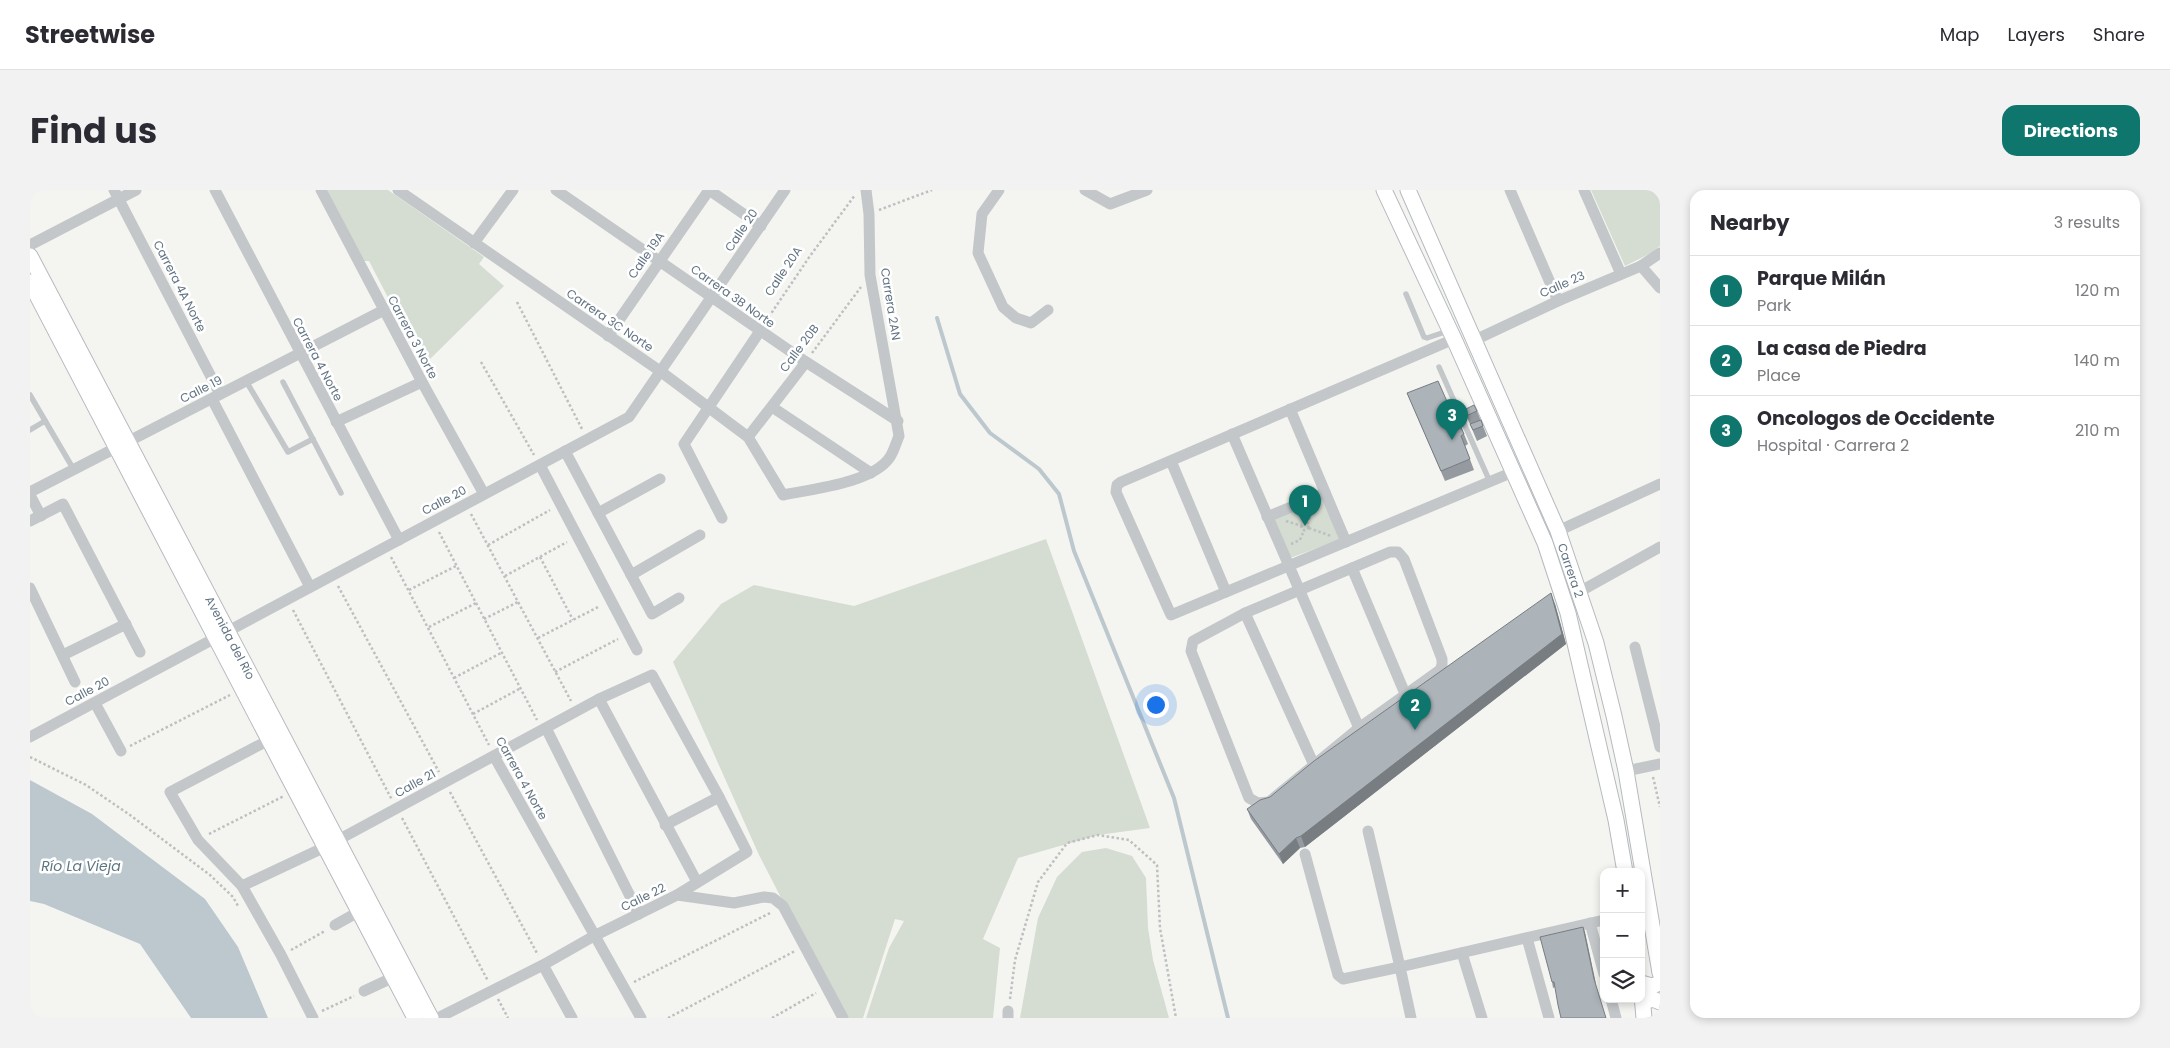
<!DOCTYPE html>
<meta charset="utf-8">
<style>
:root{--surface:#fff;--page:#f2f2f3;--text:#2b2b33;--muted:#7c7c81;--line:#e1e1e2;--accent:#0f766e}
body{margin:0;font-family:Poppins,sans-serif;background:var(--page);color:var(--text)}
.controls{position:absolute;right:15px;bottom:15px;display:grid;overflow:hidden;border-radius:10px;box-shadow:0 2px 8px #0003}
.controls button{width:45px;height:45px;display:grid;place-items:center;padding:0;border:0;border-bottom:1px solid var(--line);background:var(--surface);color:var(--text);font:25px sans-serif}
.you{position:absolute;left:1125px;top:514px;width:18px;height:18px;margin:-12px;border:4px solid #fff;border-radius:50%;background:#1a73e8;box-shadow:0 0 0 8px #1a73e833}
.badge{display:grid;place-items:center;width:32px;height:32px;border-radius:50%;background:var(--accent);color:#fff;font-size:16px;font-weight:700}
.pin{position:absolute;translate:-50% -41px;filter:drop-shadow(0 1px 2px #0008)}
.pin::after{content:'';position:absolute;top:26px;width:18px;height:15px;background:inherit;clip-path:polygon(0 0,100% 0,50% 100%)}
.list{margin:0;padding:0;list-style:none}
h2{display:flex;justify-content:space-between;align-items:center;height:65px;margin:0;padding:0 20px;font-size:21px}
h2 small{font-size:16px;font-weight:400;color:var(--muted)}
.list li{display:grid;grid-template-columns:32px 1fr auto;gap:15px;align-items:center;box-sizing:border-box;height:70px;padding:0 20px;border-top:1px solid var(--line)}
.list b{display:block;font-size:19px;white-space:nowrap}
.list p{margin:0;font-size:16px;white-space:nowrap;color:var(--muted)}
.list em{font-size:16px;font-style:normal;color:var(--muted)}
.icon{flex:none;width:28px;height:28px;fill:none;stroke:currentColor;stroke-width:2;stroke-linecap:round;stroke-linejoin:round}
.map{position:relative;flex:none;width:1630px;height:828px;overflow:hidden;border-radius:15px}
header{display:flex;align-items:center;gap:30px;box-sizing:border-box;height:70px;padding:0 25px;background:var(--surface);border-bottom:1px solid var(--line)}
header strong{font-size:24px}
nav{display:flex;gap:28px;margin-inline-start:auto;font-size:18px}
.intro{display:flex;align-items:center;justify-content:space-between;box-sizing:border-box;height:120px;padding:0 30px}
h1{margin:0;font-size:35px}
.button{padding:12px 22px;border-radius:15px;background:var(--accent);color:#fff;font-size:18px;font-weight:700}
main{display:flex;gap:30px;padding:0 30px}
aside{flex:1;background:var(--surface);border-radius:15px;box-shadow:0 2px 8px #0003}
.map>svg:first-child{display:block}
.green{fill:#d5dcd1}
.water{fill:#bcc8cd}
.lines{fill:none;stroke-linecap:round;stroke-linejoin:round}
.stream{stroke:#bcc8cd;stroke-width:4}
.secondary-casing{stroke:#b5babf;stroke-width:17}
.path{stroke:#bdbfc1;stroke-width:2.5;stroke-dasharray:2.5 2.5;stroke-linecap:butt}
.lane{stroke:#c3c7ca;stroke-width:5.5}
.street{stroke:#c3c7ca;stroke-width:11}
.secondary{stroke:#fff;stroke-width:15}
.wall{fill:#949a9f}
.shaded-wall{fill:#787d82}
.building{fill:#acb3b9;stroke:#787d82}
.labels{text-anchor:middle;dominant-baseline:central;stroke-width:5;stroke-linejoin:round;paint-order:stroke}
.street-label{font-size:12px;fill:#617383;stroke:#fff}
.water-label{font-size:14px;font-style:italic;fill:#5c7681;stroke:#fff}
</style>
<header>
<strong>Streetwise</strong>
<nav><a>Map</a><a>Layers</a><a>Share</a></nav>
</header>
<div class="intro"><h1>Find us</h1><a class="button">Directions</a></div>
<main>
<div class="map">
<svg width="1630" height="828" viewBox="0 0 1630 828">
<rect width="100%" height="100%" fill="#f4f5f0"/>
<!-- green -->
<g class="green">
<path d="M 297,0 L 358,0 L 454,67 L 449,74 L 474,96 L 399,170 L 384,139 L 377,144 L 339,71 L 331,71 Z"/>
<path d="M 1561,0 L 1630,0 L 1630,56 L 1621,63 L 1595,76 Z"/>
<path d="M 1292,305 L 1309,350 L 1260,368 L 1241,325 Z"/>
<path d="M 1016,349 L 1120,638 L 1068,645 L 988,668 L 953,749 L 970,758 L 963,828 L 836,828 L 859,758 L 874,731 L 865,729 L 833,828 L 813,828 L 729,665 L 643,472 L 691,414 L 724,395 L 824,416 Z"/>
<path d="M 1076,658 L 1102,666 L 1116,688 L 1118,738 L 1123,770 L 1139,828 L 990,828 L 1008,728 L 1027,687 L 1052,662 Z"/>
</g>
<!-- water -->
<path class="water" d="M 0,590 L 62,624 L 175,709 L 208,757 L 238,828 L 161,828 L 110,754 L 14,714 L 0,711 Z"/>
<g class="lines">
<!-- stream -->
<path class="stream" d="M 907,128 L 930,204 L 960,243 L 1009,279 L 1029,304 L 1044,361 L 1144,608 L 1198,828"/>
<!-- secondary casing -->
<g class="secondary-casing">
<g id="secondary">
<path d="M 1354,0 L 1424,149 L 1515,353 L 1538,423 L 1586,630 L 1595,682"/>
<path id="s1" d="M 1378,0 L 1528,341 L 1566,453 L 1584,526 L 1596,581 L 1630,783"/>
<path id="s2" d="M 0,66 L 401,828"/>
<path d="M 0,92 C 128,338 256,583 385,828"/>
<path d="M 1611,793 L 1622,796 L 1630,793"/>
<path d="M 1611,794 L 1614,828"/>
<path d="M 1613,812 L 1623,809 L 1630,812"/>
</g>
</g>
<!-- path -->
<g class="path">
<path d="M 849,20 L 902,0"/>
<path d="M 487,112 L 552,239"/>
<path d="M 736,131 L 780,66 L 825,5"/>
<path d="M 782,163 L 831,97"/>
<path d="M 451,172 L 504,265"/>
<path d="M 441,324 L 541,511"/>
<path d="M 1256,331 L 1272,336"/>
<circle cx="1275" cy="337" r="3.5"/>
<path d="M 1277,334 L 1282,322"/>
<path d="M 1279,338 L 1301,346"/>
<path d="M 409,342 L 507,530"/>
<path d="M 1261,354 L 1270,350 L 1274,340"/>
<path d="M 458,355 L 520,320"/>
<path d="M 361,367 L 459,555"/>
<path d="M 510,367 L 543,430"/>
<path d="M 475,386 L 537,352"/>
<path d="M 308,396 L 409,582"/>
<path d="M 379,400 L 426,376"/>
<path d="M 263,420 L 362,610"/>
<path d="M 454,429 L 488,412"/>
<path d="M 399,437 L 446,413"/>
<path d="M 508,448 L 570,416"/>
<path d="M 525,482 L 588,449"/>
<path d="M 424,488 L 471,463"/>
<path d="M 443,524 L 491,498"/>
<path d="M 100,556 L 200,505"/>
<path d="M 0,567 L 56,595 L 100,625 L 180,685 L 203,707 L 208,716"/>
<path d="M 1623,587 L 1630,617"/>
<path d="M 420,602 L 508,765"/>
<path d="M 372,628 L 458,791"/>
<path d="M 179,644 L 254,606"/>
<path d="M 261,760 L 295,741"/>
<path d="M 604,792 L 742,722"/>
<path d="M 468,809 L 478,828"/>
<path d="M 980,809 L 985,770 L 1008,692 L 1037,653 L 1068,645 L 1099,650 L 1127,675 L 1130,738 L 1146,828"/>
<path d="M 292,821 L 324,806"/>
<path d="M 638,828 L 765,761"/>
<path d="M 742,828 L 786,803"/>
</g>
<!-- lane -->
<g class="lane">
<path d="M 1376,104 L 1394,147 L 1397,148 L 1418,141"/>
<path d="M 1409,177 L 1460,292"/>
<path d="M 216,191 L 258,262 L 283,249"/>
<path d="M 253,192 L 311,303"/>
<path d="M 0,205 L 44,280"/>
<path d="M 0,240 L 15,231"/>
</g>
<!-- street -->
<g class="street">
<path d="M 84,0 L 190,204"/>
<path d="M 185,0 L 369,350"/>
<path d="M 291,0 L 392,192 L 454,304"/>
<path d="M 368,0 L 630,181 L 718,247 L 753,305 C 782,299 843,293 860,267 C 864,261 866,253 869,246 L 840,85 L 839,24 L 836,0"/>
<path d="M 526,0 L 776,172 L 868,231"/>
<path d="M 679,0 L 731,36"/>
<path d="M 969,0 L 952,24 L 948,63 L 973,117 L 986,128 L 1001,133 L 1018,120"/>
<path d="M 1055,0 L 1080,14 L 1117,0"/>
<path d="M 1480,0 L 1528,111"/>
<path d="M 1554,0 L 1591,84"/>
<path d="M 444,53 L 483,0"/>
<path d="M 0,55 L 106,0"/>
<path d="M 1611,76 L 1630,98"/>
<path d="M 578,146 L 679,0"/>
<path d="M 1424,149 L 1091,292 L 1087,295 L 1086,302 L 1141,425 L 1483,282"/>
<path d="M 1445,150 L 1528,111 L 1611,76 L 1630,63"/>
<path d="M 182,209 L 280,397"/>
<path d="M 742,217 L 841,283"/>
<path d="M 1260,219 L 1316,352"/>
<path d="M 306,232 L 392,192"/>
<path d="M 1202,244 L 1329,538"/>
<path d="M 718,247 L 776,172"/>
<path d="M 535,261 L 622,424 L 649,408"/>
<path d="M 1141,271 L 1196,402"/>
<path d="M 510,275 L 607,460"/>
<path d="M 0,302 L 354,120"/>
<path d="M 0,305 L 11,326"/>
<path d="M 568,323 L 630,289"/>
<path d="M 1237,327 L 1295,303"/>
<path d="M 692,328 L 654,254 L 730,141"/>
<path d="M 0,331 L 33,314 L 110,462"/>
<path d="M 1528,341 L 1630,294"/>
<path d="M 1360,362 L 1368,362 L 1374,369 L 1412,469 L 1412,475 L 1410,480 L 1329,538 L 1239,612 L 1228,613 L 1219,608 L 1161,461 L 1163,451 L 1215,423 Z"/>
<path d="M 1322,378 L 1376,506"/>
<path d="M 601,385 L 670,345"/>
<path d="M 0,398 L 45,492"/>
<path d="M 1549,402 L 1630,357"/>
<path d="M 1215,423 L 1284,575"/>
<path d="M 1605,457 L 1630,557"/>
<path d="M 33,465 L 96,434"/>
<path d="M 569,509 L 667,692"/>
<path d="M 65,513 L 91,561"/>
<path d="M 516,538 L 609,724"/>
<path d="M 0,547 L 599,227 L 755,0"/>
<path d="M 239,550 L 140,602 L 168,650 L 212,696 L 251,765 L 283,828"/>
<path d="M 464,566 L 611,828"/>
<path d="M 1596,581 L 1630,574"/>
<path d="M 635,635 L 689,607 L 717,662 L 647,705"/>
<path d="M 1275,664 L 1308,785 L 1313,789 L 1370,777 L 1338,641"/>
<path d="M 212,696 L 295,657 L 569,509 L 622,485 L 689,607"/>
<path d="M 1560,733 L 1574,784"/>
<path d="M 305,735 L 330,721"/>
<path d="M 1497,748 L 1519,828"/>
<path d="M 1432,763 L 1452,828"/>
<path d="M 513,775 L 542,828"/>
<path d="M 334,801 L 364,787"/>
<path d="M 1581,809 L 1586,828"/>
<path d="M 408,828 L 513,775 L 564,746 L 647,705 L 704,713 L 734,707 L 743,708 L 753,716 L 813,828"/>
<path d="M 978,828 L 978,821"/>
<path d="M 1381,828 L 1370,777 L 1574,730"/>
</g>
<!-- secondary -->
<use href="#secondary" class="secondary"/>
</g>
<!-- wall -->
<g class="wall">
<path d="M 1377,203 L 1423,225 L 1434,244 L 1438,254 L 1435,256 L 1444,280 L 1415,291 Z"/>
<path d="M 1434,220 L 1447,221 L 1457,246 L 1447,251 Z"/>
<path d="M 1525,414 L 1536,454 L 1275,657 L 1270,658 L 1253,674 L 1221,629 L 1217,619 L 1240,607 Z"/>
<path d="M 1555,742 L 1525,797 L 1523,798 L 1522,792 Z"/>
</g>
<!-- shaded-wall -->
<g class="shaded-wall">
<path d="M 1521,403 L 1525,414 L 1536,454 L 1275,657 L 1271,646 Z"/>
<path d="M 1266,648 L 1270,658 L 1253,674 L 1249,664 Z"/>
<path d="M 1553,737 L 1555,742 L 1566,794 L 1564,789 Z"/>
</g>
<!-- building -->
<g class="building">
<path d="M 1408,191 L 1423,225 L 1425,224 L 1434,244 L 1431,246 L 1440,269 L 1411,281 L 1377,203 Z"/>
<path d="M 1444,215 L 1447,221 L 1436,226 L 1434,220 Z"/>
<path d="M 1451,230 L 1453,236 L 1443,240 L 1440,234 Z"/>
<path d="M 1521,403 L 1532,444 L 1271,646 L 1266,648 L 1249,664 L 1217,619 L 1230,610 L 1240,607 L 1284,571 Z"/>
<path d="M 1553,737 L 1564,789 L 1576,828 L 1531,828 L 1528,815 L 1524,792 L 1522,792 L 1510,747 Z"/>
</g>
<g class="labels">
<!-- street labels -->
<g class="street-label">
<text transform="translate(711 40) rotate(-56)">Calle 20</text>
<text transform="translate(616 65) rotate(-55)">Calle 19A</text>
<text transform="translate(753 81) rotate(-56)">Calle 20A</text>
<text transform="translate(1532 94) rotate(-24)">Calle 23</text>
<text transform="translate(150 96) rotate(63)">Carrera 4A Norte</text>
<text transform="translate(703 106) rotate(35)">Carrera 3B Norte</text>
<text transform="translate(861 114) rotate(81)">Carrera 2AN</text>
<text transform="translate(580 130) rotate(34)">Carrera 3C Norte</text>
<text transform="translate(383 147) rotate(62)">Carrera 3 Norte</text>
<text transform="translate(769 158) rotate(-53)">Calle 20B</text>
<text transform="translate(288 169) rotate(62)">Carrera 4 Norte</text>
<text transform="translate(171 199) rotate(-27)">Calle 19</text>
<text transform="translate(414 310) rotate(-28)">Calle 20</text>
<text stroke="none"><textPath href="#s1" startOffset="414">Carrera 2</textPath></text>
<text stroke="none"><textPath href="#s2" startOffset="431">Avenida del Río</textPath></text>
<text transform="translate(57 501) rotate(-28)">Calle 20</text>
<text transform="translate(492 588) rotate(61)">Carrera 4 Norte</text>
<text transform="translate(385 593) rotate(-29)">Calle 21</text>
<text transform="translate(613 707) rotate(-26)">Calle 22</text>
</g>
<!-- water labels -->
<g class="water-label">
<text x="51" y="676">Río La Vieja</text>
</g>
</g>
</svg>
<div class="controls">
<button>+</button>
<button>−</button>
<button><svg class="icon" aria-label="layers" viewBox="0 0 24 24"><path d="M12 4l9 5-9 5-9-5zM3 14l9 5 9-5"/></svg></button>
</div>
<div class="you"></div>
<div class="pin badge" style="left:1275px;top:336px">1</div>
<div class="pin badge" style="left:1385px;top:540px">2</div>
<div class="pin badge" style="left:1422px;top:250px">3</div>
</div>
<aside>
<h2>Nearby<small>3 results</small></h2>
<ul class="list">
<li><span class="badge">1</span><div><b>Parque Milán</b><p>Park</p></div><em>120 m</em></li>
<li><span class="badge">2</span><div><b>La casa de Piedra</b><p>Place</p></div><em>140 m</em></li>
<li><span class="badge">3</span><div><b>Oncologos de Occidente</b><p>Hospital · Carrera 2</p></div><em>210 m</em></li>
</ul>
</aside>
</main>
